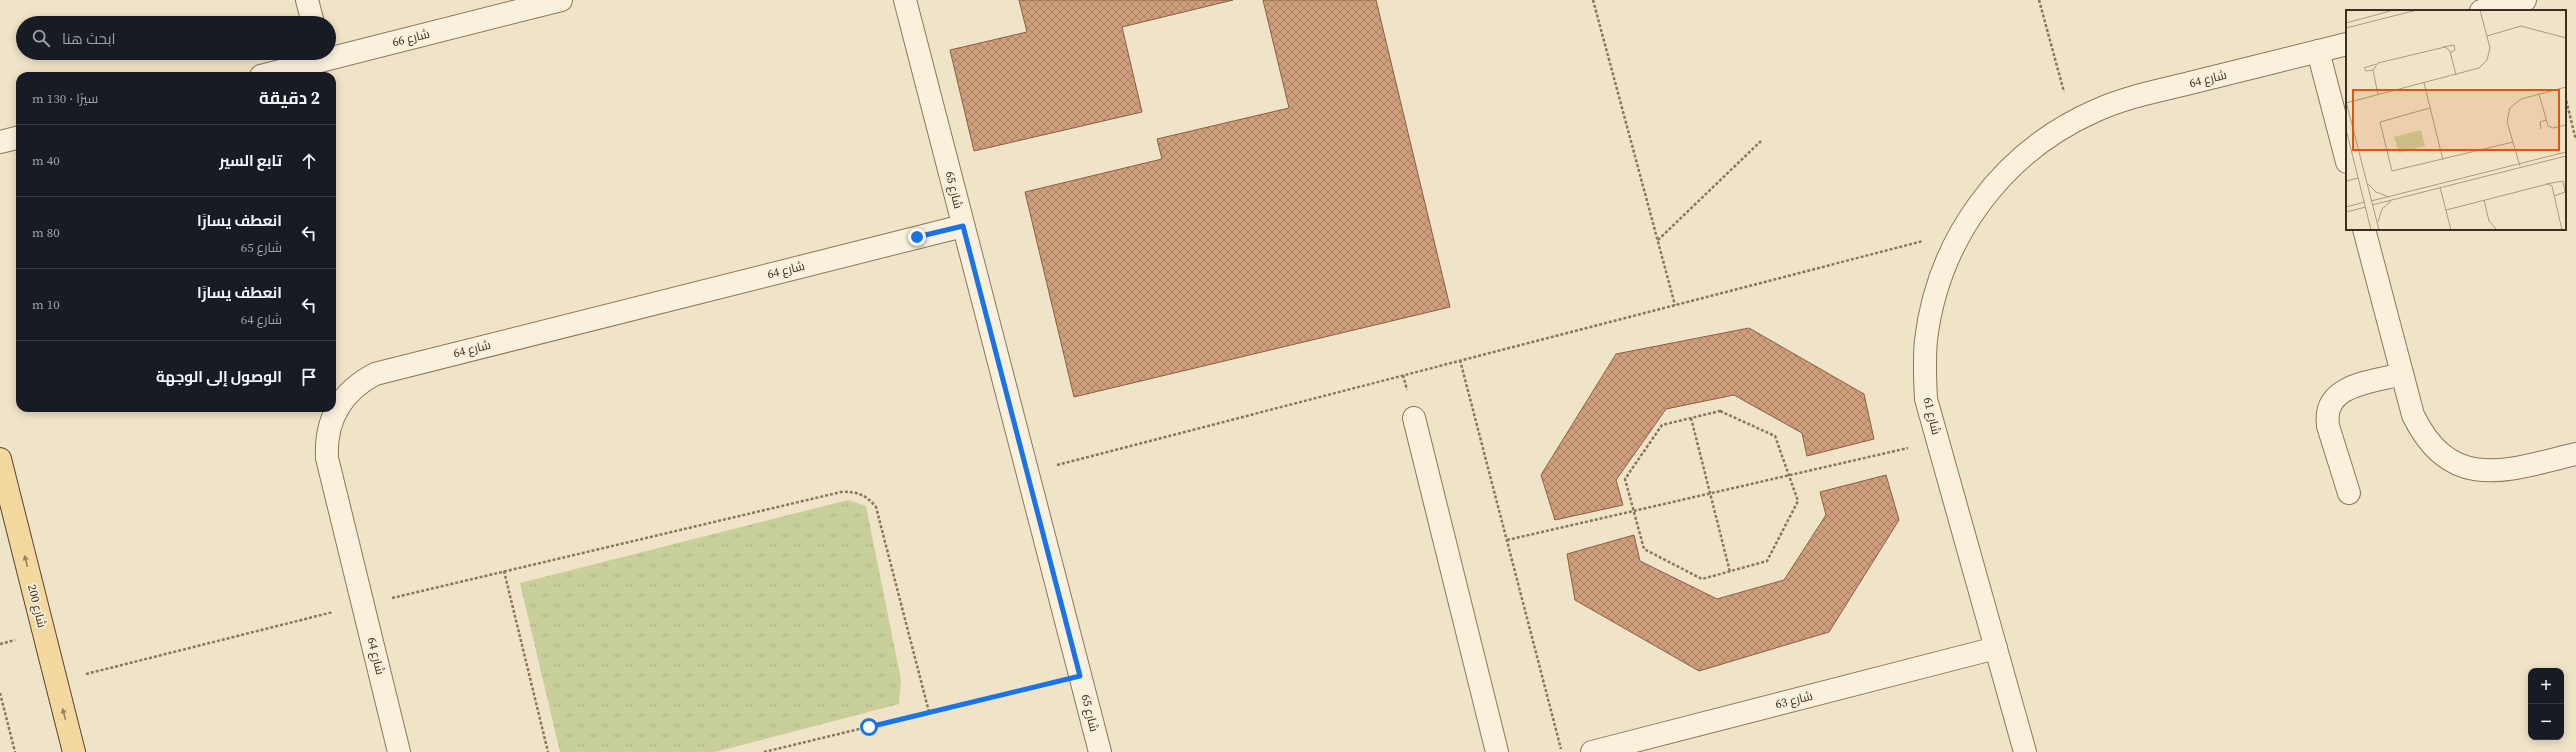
<!DOCTYPE html>
<html lang="ar">
<meta charset="utf-8">
<style>
:root{--surface:#171b24;--page:#242831;--text:#f1f3f6;--muted:#9ea1a6;--line:#363941}
body{margin:0;font-family:"Source Serif 4",Cairo,serif;background:var(--page);color:var(--text);direction:rtl}
.controls{position:absolute;right:12px;bottom:12px;display:grid;overflow:hidden;border-radius:8px;box-shadow:0 2px 10px #0003}
.controls button{width:36px;height:36px;display:grid;place-items:center;padding:0;border:0;border-bottom:1px solid var(--line);background:var(--surface);color:var(--text);font:20px sans-serif}
.stop{position:absolute;width:12px;height:12px;margin:-9px;border:3px solid #1a73e8;border-radius:50%;background:#fff}
.stop.end{background:#1a73e8;border-color:#fff;box-shadow:0 1px 4px #0008}
.list{margin:0;padding:0;list-style:none}
h2{display:flex;justify-content:space-between;align-items:center;height:52px;margin:0;padding:0 16px;font-size:17px}
h2 small{font-size:13px;font-weight:400;color:var(--muted)}
.list li{display:grid;grid-template-columns:26px 1fr auto;gap:12px;align-items:center;box-sizing:border-box;height:72px;padding:0 16px;border-top:1px solid var(--line)}
.list b{display:block;font-size:15px;white-space:nowrap}
.list p{margin:0;font-size:13px;white-space:nowrap;color:var(--muted)}
.list em{font-size:13px;font-style:normal;color:var(--muted)}
.icon{flex:none;width:22px;height:22px;fill:none;stroke:currentColor;stroke-width:2;stroke-linecap:round;stroke-linejoin:round}
.map{position:relative;flex:none;width:2576px;height:752px;overflow:hidden;direction:ltr}
.search{position:absolute;background:var(--surface);box-shadow:0 2px 10px #0003;left:16px;top:16px;width:320px;height:44px;display:flex;align-items:center;gap:10px;box-sizing:border-box;padding:0 14px;border-radius:22px;color:var(--muted);font-size:15px}
.panel{position:absolute;background:var(--surface);box-shadow:0 2px 10px #0003;left:16px;top:72px;width:320px;height:340px;border-radius:12px;direction:rtl}
.map>svg:first-child{display:block}
.park{fill:url(#park-tufts)}
.building{fill:url(#building-cross-hatch);stroke:#8d5f41}
.lines{fill:none;stroke-linecap:round;stroke-linejoin:round}
.minor-casing{stroke:#8d765c;stroke-width:24}
.major-casing{stroke:#5b4430;stroke-width:24}
.path{stroke:#8d765c;stroke-width:2.5;stroke-dasharray:3 2;stroke-linecap:butt}
.minor{stroke:#faf1dc;stroke-width:22}
.major{stroke:#f3d9a0;stroke-width:22}
.oneway{fill:#988460}
.route{stroke:#1a73e8;stroke-width:5}
.labels{text-anchor:middle;dominant-baseline:central;stroke-width:3.5;stroke-linejoin:round;paint-order:stroke}
.street-label{font-size:12px;fill:#3d2e20;stroke:#f7eed8}
.inset-road{fill:none;stroke:#a89b85;stroke-width:1}
.view{fill:#df570d;fill-opacity:0.15;stroke:#df570d;stroke-width:2}
.inset-edge{fill:none;stroke:#3d2e20;stroke-width:2}
</style>
<div class="map">
<svg width="2576" height="752" viewBox="0 0 2576 752">
<defs>
<pattern id="park-tufts" width="24" height="20" patternUnits="userSpaceOnUse"><rect width="24" height="20" fill="#c9cf9b"/><path d="M3 7l-1-3M5 7V3M7 7l1-3M15 17l-1-3M17 17v-4M19 17l1-3" fill="none" stroke="#aeb285"/></pattern>
<pattern id="building-cross-hatch" width="8" height="8" patternUnits="userSpaceOnUse"><rect width="8" height="8" fill="#cf9f7d"/><path d="M0 0l8 8M0 8l8-8" fill="none" stroke="#a98266"/></pattern>
</defs>
<rect width="100%" height="100%" fill="#f0e4c8"/>
<!-- park -->
<path class="park" d="M 848,500 L 866,506 L 901,680 L 899,704 L 715,752 L 560,752 L 520,583 Z"/>
<!-- building -->
<g class="building">
<path d="M 1019,0 L 1233,0 L 1122,27 L 1142,112 L 974,151 L 950,50 L 1027,32 Z"/>
<path d="M 1263,0 L 1376,0 L 1450,307 L 1074,397 L 1025,192 L 1162,159 L 1157,139 L 1289,108 Z"/>
<path d="M 1749,328 L 1864,394 L 1874,439 L 1807,456 L 1802,433 L 1734,395 L 1666,409 L 1616,480 L 1623,505 L 1555,520 L 1541,475 L 1616,354 Z"/>
<path d="M 1886,475 L 1899,520 L 1829,632 L 1699,671 L 1575,600 L 1567,554 L 1634,535 L 1640,561 L 1717,599 L 1784,580 L 1826,515 L 1820,492 Z"/>
</g>
<g class="lines">
<!-- minor casing -->
<g class="minor-casing">
<g id="minor">
<path d="M 307,0 L 313,23"/>
<path d="M 905,0 L 1100,752"/>
<path d="M 2481,11 L 2525,0"/>
<path d="M 2318,51 L 2347,162"/>
<path d="M 261,76 L 561,0"/>
<path d="M 0,142 L 20,137"/>
<path d="M 2364,229 L 2413,415 C 2451,494 2508,470 2576,454"/>
<path d="M 1414,418 L 1497,752"/>
<path d="M 2349,493 L 2328,426 C 2322,384 2372,382 2402,374"/>
<path d="M 399,752 L 327,458 C 325,420 341,392 375,374 L 963,226"/>
<path d="M 1592,752 L 1996,648"/>
<path d="M 2025,752 L 1926,399 C 1925,380 1924,360 1926,340 C 1938,239 2002,152 2095,111 C 2125,97 2158,91 2190,83 C 2242,70 2295,57 2347,44"/>
</g>
</g>
<!-- major casing -->
<g class="major-casing">
<path id="major" d="M 0,459 L 74,752"/>
</g>
<!-- path -->
<g class="path">
<path d="M 1593,0 L 1675,305"/>
<path d="M 2039,0 L 2064,92"/>
<path d="M 2565,96 L 2576,140"/>
<path d="M 1658,240 L 1761,141"/>
<path d="M 1460,360 L 1561,749"/>
<path d="M 1403,375 L 1407,390"/>
<path d="M 1720,411 L 1775,436 L 1798,501 L 1767,561 L 1702,579 L 1644,549 L 1625,479 L 1662,425 Z"/>
<path d="M 1691,418 L 1730,572"/>
<path d="M 1057,465 L 1923,241"/>
<path d="M 1507,540 L 1908,448"/>
<path d="M 504,571 L 548,752"/>
<path d="M 392,598 L 841,492 C 857,491 866,495 876,507 L 929,712"/>
<path d="M 0,644 L 15,640"/>
<path d="M 86,674 L 333,612"/>
<path d="M 0,693 L 15,752"/>
<path d="M 764,752 L 1050,683"/>
</g>
<!-- minor -->
<use href="#minor" class="minor"/>
<!-- major -->
<use href="#major" class="major"/>
</g>
<!-- one-way arrows -->
<defs><path id="oneway-solid" d="M-6-.8H1V-3.2L6.5 0L1 3.2V.8H-6Z"/></defs>
<g class="oneway">
<use href="#oneway-solid" transform="translate(26 561) rotate(-104)"/>
<use href="#oneway-solid" transform="translate(64 714) rotate(-104)"/>
</g>
<g class="lines">
<!-- route -->
<path class="route" d="M 869,727 L 1080,676 L 963,226 L 917,237"/>
</g>
<g class="labels">
<!-- street labels -->
<g class="street-label">
<text transform="translate(411 38) rotate(-14)">شارع 66</text>
<text transform="translate(2208 79) rotate(-14)">شارع 64</text>
<text transform="translate(954 190) rotate(76)">شارع 65</text>
<text transform="translate(786 270) rotate(-14)">شارع 64</text>
<text transform="translate(472 349) rotate(-14)">شارع 64</text>
<text transform="translate(1932 416) rotate(76)">شارع 61</text>
<text transform="translate(37 606) rotate(76)">شارع 200</text>
<text transform="translate(376 656) rotate(76)">شارع 64</text>
<text transform="translate(1794 700) rotate(-14)">شارع 63</text>
<text transform="translate(1090 713) rotate(76)">شارع 65</text>
</g>
</g>
<!-- overview -->
<g transform="translate(2346 10)">
<rect width="220" height="220" fill="#f0e4c8"/>
<path d="M 75,120 L 79,136 L 53,143 L 48,127 Z" fill="#c9cf9b"/>
<path class="inset-road" d="M 0,13 L 48,0M 0,18 L 71,0M 141,26 L 175,16 L 220,28M 97,37 L 108,35 L 109,40 L 104,43M 27,60 L 20,61 L 18,58 L 30,54M 78,73 L 97,150M 193,84 L 202,116 L 207,118 L 220,115M 32,85 L 27,60 L 32,53 L 99,37 L 104,41 L 110,65M 0,91 L 33,220M 0,93 L 133,58 L 141,50 L 144,38 L 134,0M 84,98 L 34,112 L 46,161 L 167,132M 0,119 L 25,220M 195,119 L 194,112 L 200,110M 174,156 L 161,112 L 164,98 L 175,89 L 220,77M 0,171 L 12,168M 22,174 L 30,182 L 43,187M 200,174 L 217,171 L 219,182 L 208,186M 94,177 L 105,220M 138,190 L 143,211 L 151,220M 25,191 L 220,142M 26,195 L 220,146M 0,197 L 19,192M 100,200 L 202,174 L 206,176 L 216,220M 0,202 L 20,197M 32,212 L 36,199 L 45,191"/>
<path class="view" d="M 7,80 L 213,80 L 213,140 L 7,140 Z"/>
<rect width="220" height="220" class="inset-edge"/>
</g>
</svg>
<div class="controls">
<button>+</button>
<button>−</button>
</div>
<div class="stop" style="left:869px;top:727px"></div>
<div class="stop end" style="left:917px;top:237px"></div>
<div class="search"><svg class="icon" aria-label="search" viewBox="0 0 24 24"><circle cx="10" cy="10" r="6"/><path d="M15 15l6 6"/></svg>ابحث هنا</div>
<section class="panel">
<h2>2 دقيقة<small>سيرًا · 130 m</small></h2>
<ul class="list">
<li><svg class="icon" aria-label="ahead" viewBox="0 0 24 24"><path d="M12 20V5M6 11l6-6 6 6"/></svg><div><b>تابع السير</b></div><em>40 m</em></li>
<li><svg class="icon" aria-label="left" viewBox="0 0 24 24"><path d="M17 20v-9H6M10 6l-5 5 5 5"/></svg><div><b>انعطف يسارًا</b><p>شارع 65</p></div><em>80 m</em></li>
<li><svg class="icon" aria-label="left" viewBox="0 0 24 24"><path d="M17 20v-9H6M10 6l-5 5 5 5"/></svg><div><b>انعطف يسارًا</b><p>شارع 64</p></div><em>10 m</em></li>
<li><svg class="icon" aria-label="arrive" viewBox="0 0 24 24"><path d="M6 21V4h12l-3 4 3 4H6"/></svg><div><b>الوصول إلى الوجهة</b></div></li>
</ul>
</section>
</div>
